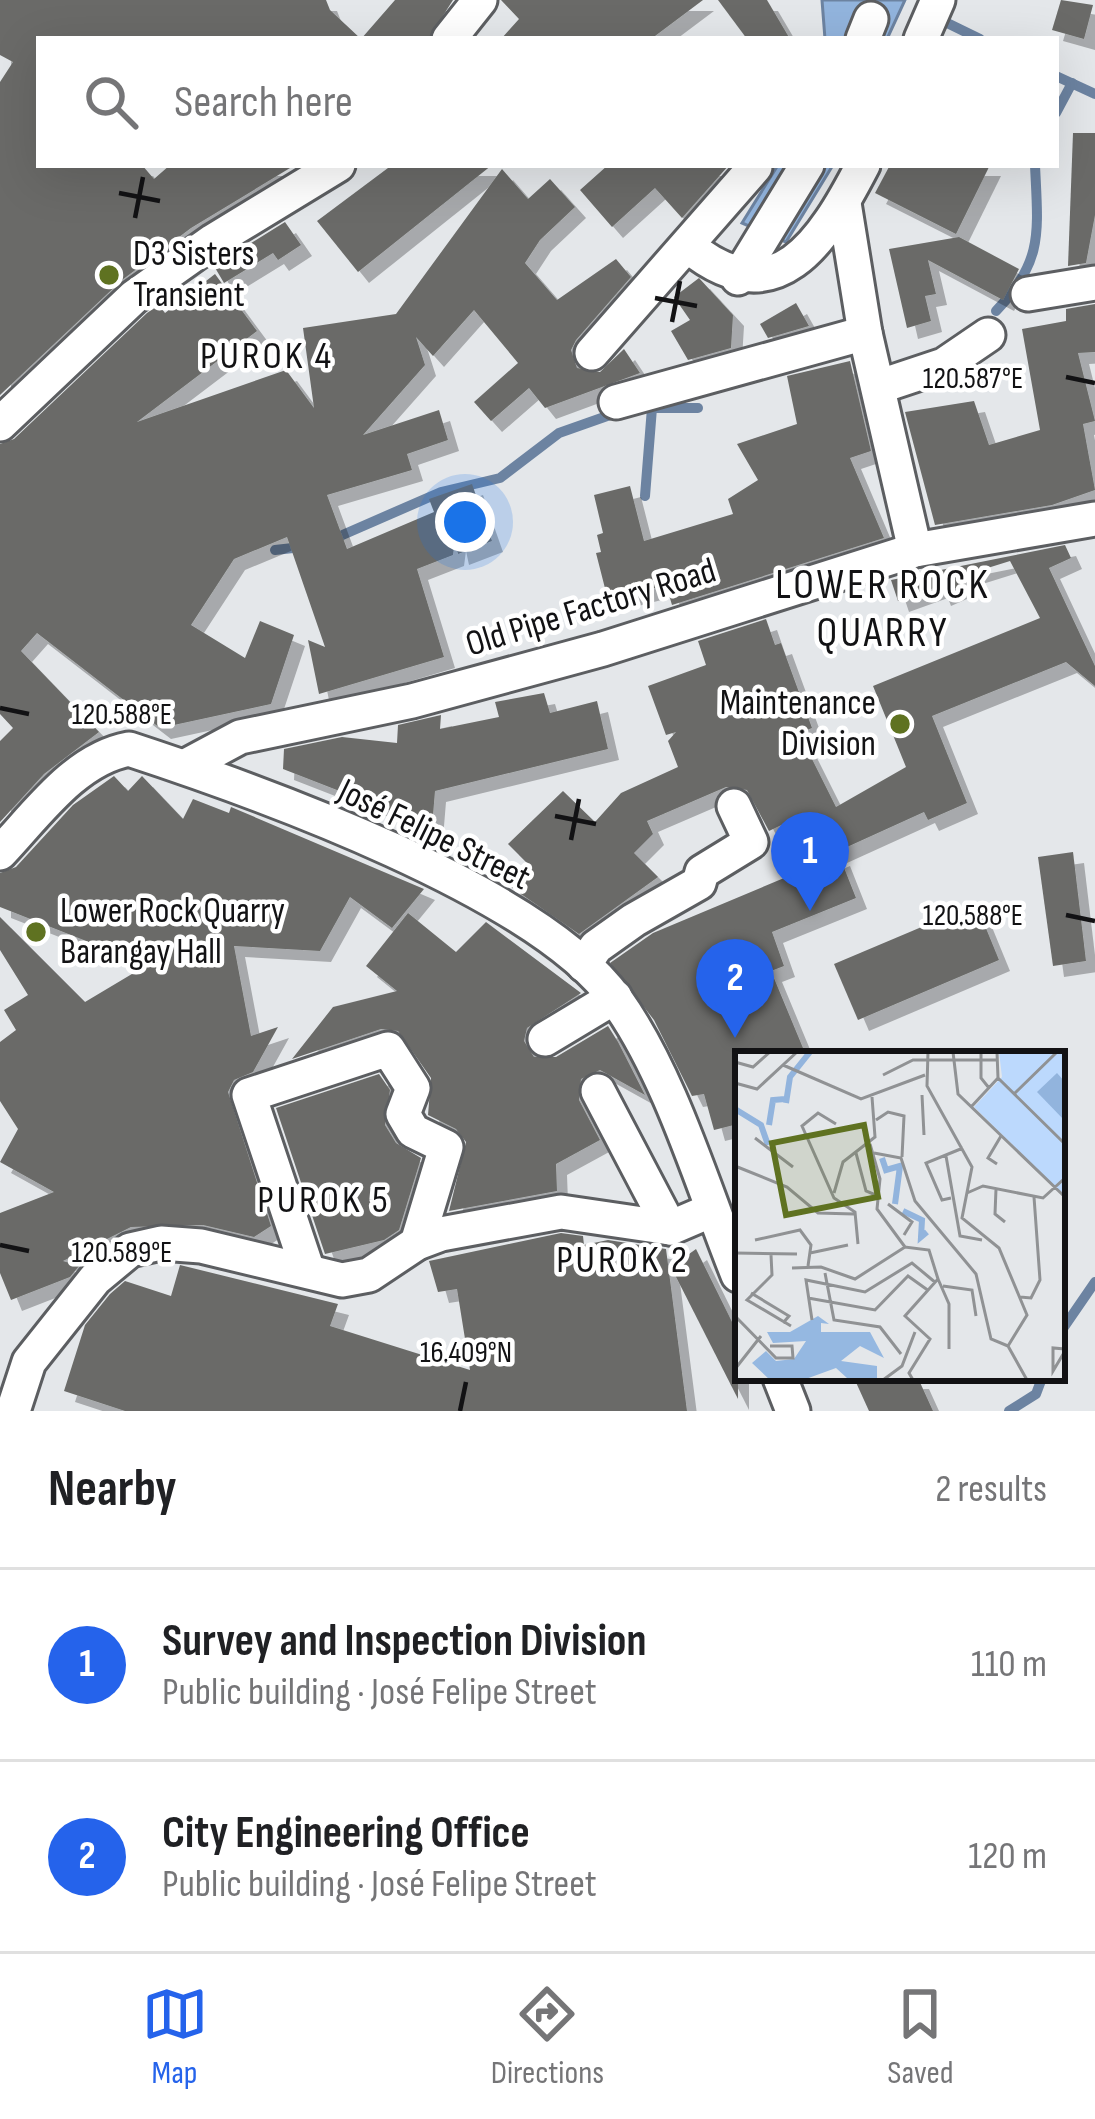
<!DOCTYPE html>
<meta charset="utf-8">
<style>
:root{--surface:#fff;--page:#f2f2f2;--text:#202124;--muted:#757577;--line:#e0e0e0;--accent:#2563eb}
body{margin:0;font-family:"Sofia Sans Condensed",sans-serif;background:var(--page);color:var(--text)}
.you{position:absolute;left:465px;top:522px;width:42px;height:42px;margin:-30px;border:9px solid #fff;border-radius:50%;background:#1a73e8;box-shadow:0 0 0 18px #1a73e833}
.badge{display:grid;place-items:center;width:78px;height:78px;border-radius:50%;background:var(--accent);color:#fff;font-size:39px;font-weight:700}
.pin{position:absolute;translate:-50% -99px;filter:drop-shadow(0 3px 6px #0008)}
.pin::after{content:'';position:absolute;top:63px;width:42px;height:36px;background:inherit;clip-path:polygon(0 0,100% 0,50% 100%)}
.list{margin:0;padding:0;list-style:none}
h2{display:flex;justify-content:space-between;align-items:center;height:156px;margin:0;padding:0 48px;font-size:51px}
h2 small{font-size:39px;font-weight:400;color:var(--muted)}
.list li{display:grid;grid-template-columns:78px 1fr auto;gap:36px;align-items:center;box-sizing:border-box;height:192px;padding:0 48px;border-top:3px solid var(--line)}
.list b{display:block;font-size:45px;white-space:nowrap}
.list p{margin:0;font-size:39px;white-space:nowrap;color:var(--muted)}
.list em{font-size:39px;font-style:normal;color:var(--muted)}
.icon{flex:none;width:66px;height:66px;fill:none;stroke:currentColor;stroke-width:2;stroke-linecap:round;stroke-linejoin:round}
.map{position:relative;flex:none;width:1095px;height:1411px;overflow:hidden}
.search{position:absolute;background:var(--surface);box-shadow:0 12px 48px #0002;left:36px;right:36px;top:36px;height:132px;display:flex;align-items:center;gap:30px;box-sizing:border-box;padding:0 42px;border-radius:0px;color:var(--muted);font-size:45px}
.sheet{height:540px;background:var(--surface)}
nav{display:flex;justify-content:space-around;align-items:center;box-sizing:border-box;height:168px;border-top:3px solid var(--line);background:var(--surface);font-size:33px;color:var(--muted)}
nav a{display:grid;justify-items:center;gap:6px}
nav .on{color:var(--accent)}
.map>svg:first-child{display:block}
.water{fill:#92b4dd;stroke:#6c83a1;stroke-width:3}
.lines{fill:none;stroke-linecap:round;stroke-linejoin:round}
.stream{stroke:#6c83a1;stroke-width:10}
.building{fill:#6a6b68;filter:url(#shadow)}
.minor-casing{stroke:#5c5e61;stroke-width:39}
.minor{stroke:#fff;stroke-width:33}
.ticks{fill:none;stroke:#121214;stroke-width:4.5}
.poi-dot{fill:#5f7221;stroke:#fff;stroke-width:4.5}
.labels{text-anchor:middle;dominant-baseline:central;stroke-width:9;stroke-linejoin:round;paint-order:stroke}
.poi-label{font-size:36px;fill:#121214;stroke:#fff;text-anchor:start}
.street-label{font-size:36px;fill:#121214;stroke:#fff}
.neighbourhood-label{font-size:39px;letter-spacing:3px;fill:#121214;stroke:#fff}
.quarter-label{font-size:42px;letter-spacing:3px;fill:#121214;stroke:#fff}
.inset-river{fill:none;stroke:#92b4dd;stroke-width:6}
.inset-road{fill:none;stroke:#909294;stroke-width:3}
.view{fill:#5f7221;fill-opacity:0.15;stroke:#5f7221;stroke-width:6}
.inset-edge{fill:none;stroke:#121214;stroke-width:6}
.ticks-label{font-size:30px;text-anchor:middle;fill:#121214;stroke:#fff;stroke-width:9;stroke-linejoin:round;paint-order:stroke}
</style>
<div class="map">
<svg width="1095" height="1411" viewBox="0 0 1095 1411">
<defs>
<filter id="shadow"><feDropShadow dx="11" dy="11" stdDeviation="0" flood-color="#0004"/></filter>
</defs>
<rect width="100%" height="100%" fill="#e4e7ea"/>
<!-- water -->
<g class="water">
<path d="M 822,0 L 905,0 L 887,39 L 825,39 Z"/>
<path d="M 778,165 L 833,165 L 786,242 L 742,223 Z"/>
</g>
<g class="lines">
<!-- stream -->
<g class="stream">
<path d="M 941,20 L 980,39"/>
<path d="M 1056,76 L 1095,94"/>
<path d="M 1056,113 L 1072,83"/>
<path d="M 996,311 C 1044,261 1038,232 1035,165"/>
<path d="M 650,408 L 698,408"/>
<path d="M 645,496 L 652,408"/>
<path d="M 331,540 L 441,492 L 500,478 L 559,433 L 610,415"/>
<path d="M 275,550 L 302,547"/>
<path d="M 1062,1330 L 1095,1282"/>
<path d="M 1009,1411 L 1036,1394 L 1042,1378"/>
</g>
</g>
<!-- building -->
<g class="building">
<path d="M 0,0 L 326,0 L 330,10 L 361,39 L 395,0 L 453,0 L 428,39 L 39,39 L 39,165 L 142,165 L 154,179 L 170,165 L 295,165 L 191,228 L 122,280 L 0,395 L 0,82 L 13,62 L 0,55 Z"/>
<path d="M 501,0 L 703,0 L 651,39 L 501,39 L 519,19 Z"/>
<path d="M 718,0 L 767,0 L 790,39 L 747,39 Z"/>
<path d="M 1061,0 L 1093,5 L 1084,39 L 1052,30 Z"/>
<path d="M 1073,133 L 1095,133 L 1095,215 L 1086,263 L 1068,266 Z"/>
<path d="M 392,165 L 492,165 L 358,272 L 317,221 Z"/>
<path d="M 608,165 L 729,165 L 682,218 L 655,188 L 612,227 L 580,190 Z"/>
<path d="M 890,165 L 990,165 L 956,234 L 875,193 Z"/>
<path d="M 502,169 L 528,199 L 550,179 L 575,207 L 540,240 L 525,263 L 557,300 L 616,259 L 631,277 L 576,340 L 571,350 L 577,368 L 600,372 L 624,349 L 640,373 L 545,408 L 529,388 L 491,421 L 474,402 L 518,363 L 474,310 L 433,356 L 416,337 L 425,365 L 363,435 L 439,410 L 448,440 L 407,454 L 412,470 L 327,495 L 347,549 L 434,512 L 429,499 L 472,484 L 492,541 L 458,554 L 455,540 L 453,555 L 417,569 L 444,657 L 319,694 L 308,640 L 325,647 L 287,537 L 234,559 L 191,625 L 245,658 L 260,621 L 294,635 L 271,704 L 160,728 L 37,633 L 21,651 L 99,732 L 44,774 L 0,822 L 0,741 L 13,728 L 0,714 L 0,444 L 14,439 L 147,313 L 159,305 L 165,313 L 215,274 L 257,331 L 137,422 L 286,370 L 314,408 L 303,328 L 396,314 Z"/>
<path d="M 285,222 L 301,245 L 278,260 L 273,253 L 224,283 L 214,266 Z"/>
<path d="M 959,237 L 1019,269 L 1003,300 L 928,260 L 936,294 L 925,296 L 931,321 L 907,328 L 889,249 Z"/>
<path d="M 699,278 L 733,315 L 731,348 L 688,360 L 671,331 L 690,320 L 674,297 Z"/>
<path d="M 796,303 L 809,326 L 768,338 L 760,324 Z"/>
<path d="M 1095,304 L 1095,352 L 1078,353 L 1095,421 L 1083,424 L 1095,490 L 1052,505 L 935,525 L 905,412 L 974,401 L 989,445 L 1040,430 L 1022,329 L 1066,321 L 1066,309 Z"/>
<path d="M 850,361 L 871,451 L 850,458 L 884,538 L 672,605 L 666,585 L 608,600 L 596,553 L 601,552 L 597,535 L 603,533 L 594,495 L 630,486 L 644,541 L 733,514 L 728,499 L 758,480 L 737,444 L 797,424 L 787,376 Z"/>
<path d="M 1065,545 L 1071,558 L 1049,568 L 1095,666 L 1095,686 L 1066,662 L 932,716 L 967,803 L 928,820 L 924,812 L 825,857 L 804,814 L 769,831 L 747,790 L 726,787 L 647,821 L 653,834 L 634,853 L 658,877 L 579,934 L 508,885 L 528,864 L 508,844 L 563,791 L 595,822 L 621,793 L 678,767 L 668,741 L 676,732 L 666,735 L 648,686 L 706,665 L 698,641 L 766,619 L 775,645 L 781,643 L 812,728 L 799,733 L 836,807 L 906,767 L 873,686 L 1040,618 L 1010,561 L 962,576 L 965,584 L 940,595 L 937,587 L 898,601 L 891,580 Z"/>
<path d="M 544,693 L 550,713 L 597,701 L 608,749 L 435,791 L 432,827 L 283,769 L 284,749 L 342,737 L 397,743 L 398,725 L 441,715 L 440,729 L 499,717 L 495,702 Z"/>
<path d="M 114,776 L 128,791 L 142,776 L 183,819 L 193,799 L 229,813 L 231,807 L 424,889 L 392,928 L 350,897 L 320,951 L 234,946 L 251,1036 L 278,1027 L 253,1072 L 234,1080 L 228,1092 L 271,1226 L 254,1237 L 203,1225 L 131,1227 L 63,1261 L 79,1266 L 70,1277 L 11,1300 L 0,1273 L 0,1213 L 54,1192 L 0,1162 L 18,1129 L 0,1101 L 0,1042 L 16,1030 L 4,1010 L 28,995 L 0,950 L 0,917 L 85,1002 L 147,965 L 0,907 L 0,873 L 16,867 L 73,805 Z"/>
<path d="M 1073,852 L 1086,961 L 1053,966 L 1038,857 Z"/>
<path d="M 839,855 L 856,898 L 772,932 L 784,966 L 771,971 L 803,1048 L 789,1054 L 738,1054 L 738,1124 L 714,1130 L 704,1094 L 692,1096 L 654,1020 L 610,963 L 653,933 Z"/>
<path d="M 976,904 L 999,960 L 858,1020 L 834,964 Z"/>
<path d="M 408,913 L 456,952 L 486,922 L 581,993 L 527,1028 L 524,1041 L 534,1057 L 556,1057 L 608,1026 L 618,1042 L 645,1095 L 600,1070 L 581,1079 L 579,1100 L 600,1140 L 556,1164 L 557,1191 L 449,1211 L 466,1142 L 456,1129 L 428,1115 L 431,1078 L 398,1031 L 381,1029 L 292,1059 L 333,1007 L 397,991 L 366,966 Z"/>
<path d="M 379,1074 L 390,1090 L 385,1125 L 396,1143 L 421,1158 L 399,1230 L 384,1240 L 325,1254 L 276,1108 Z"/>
<path d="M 561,1233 L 583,1236 L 584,1245 L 608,1240 L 666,1249 L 687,1411 L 125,1411 L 64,1391 L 85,1325 L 110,1294 L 125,1281 L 171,1296 L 180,1265 L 338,1304 L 330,1326 L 470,1370 L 457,1289 L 438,1292 L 429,1261 Z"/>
<path d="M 696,1249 L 738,1334 L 738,1399 L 671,1267 Z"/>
<path d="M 854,1378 L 918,1378 L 933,1411 L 869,1411 Z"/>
</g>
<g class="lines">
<!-- minor casing -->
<g class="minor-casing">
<g id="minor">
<path d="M 449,39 L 480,0"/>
<path d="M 863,39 L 871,19"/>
<path d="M 921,39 L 938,0"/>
<path d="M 844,203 L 865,333 L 915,550"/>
<path d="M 688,246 C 776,318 823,242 863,165"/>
<path d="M 738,278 L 807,165"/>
<path d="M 1028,294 L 1095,283"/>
<path d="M 592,353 L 755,167"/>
<path d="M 878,387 L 944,365 L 988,335"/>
<path d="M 616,402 L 865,333"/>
<path d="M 0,424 L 134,297 L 213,241 L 338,165"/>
<path d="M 184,767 L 240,737 L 412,701 L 603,649 L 915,550 L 1095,519"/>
<path d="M 0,853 C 37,814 75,759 129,749 C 257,791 541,892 617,1001 C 671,1077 703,1188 738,1275"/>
<path d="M 584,965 L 596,947 L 634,920 L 699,883 L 702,872 L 751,842 L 734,806"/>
<path d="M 545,1039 L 615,997"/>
<path d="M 598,1091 L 670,1228"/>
<path d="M 308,1271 L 249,1095 L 388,1049 L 413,1088 L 403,1114 L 413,1131 L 446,1147 L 417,1243"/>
<path d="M 780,1378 L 793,1411"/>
<path d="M 14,1408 L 29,1362 L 95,1279 L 130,1250 L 161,1243 L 201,1246 L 342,1280 L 369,1275 L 417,1243 L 441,1234 L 561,1212 L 670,1228 L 712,1210"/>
</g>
</g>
<!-- minor -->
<use href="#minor" class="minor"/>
</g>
<!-- ticks -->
<path class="ticks" d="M 119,193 L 160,201M 135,218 L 143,177M 655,298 L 697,306M 672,322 L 680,281M 1066,377 L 1095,383M 0,708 L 29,714M 555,816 L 596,824M 571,840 L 579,799M 1066,915 L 1095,921M 0,1245 L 29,1251M 460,1411 L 466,1382"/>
<!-- markers -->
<g class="poi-dot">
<circle cx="109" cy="275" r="12"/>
<circle cx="900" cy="724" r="12"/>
<circle cx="36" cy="932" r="12"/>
</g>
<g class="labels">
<!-- poi labels -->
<g class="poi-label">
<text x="133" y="254">D3 Sisters<tspan x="133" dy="41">Transient</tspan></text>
<text x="876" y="703" text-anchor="end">Maintenance<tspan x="876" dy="41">Division</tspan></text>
<text x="60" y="911">Lower Rock Quarry<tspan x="60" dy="41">Barangay Hall</tspan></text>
</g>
<!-- street labels -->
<g class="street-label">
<text transform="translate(591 608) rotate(-17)">Old Pipe Factory Road</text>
<text transform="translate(434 835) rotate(26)">José Felipe Street</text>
</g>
<!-- neighbourhood labels -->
<g class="neighbourhood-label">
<text x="267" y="356">PUROK 4</text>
<text x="324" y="1200">PUROK 5</text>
<text x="623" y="1260">PUROK 2</text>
</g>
<!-- quarter labels -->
<g class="quarter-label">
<text x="883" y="585">LOWER ROCK<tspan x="883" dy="48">QUARRY</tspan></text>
</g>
</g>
<!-- overview -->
<g transform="translate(735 1051)">
<rect width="330" height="330" fill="#e4e7ea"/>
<path d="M 264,1 L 330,1 L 330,145 L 239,56 L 267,26 Z" fill="#bcd9fd"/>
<path d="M 83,265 L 94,273 L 86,272 L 86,281 L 135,281 L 149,307 L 125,295 L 106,310 L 142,315 L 142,329 L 112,327 L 101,317 L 68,329 L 35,329 L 17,312 L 31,300 L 41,310 L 59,308 L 71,290 L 38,292 L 32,281 L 55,281 Z" fill="#95b8e1"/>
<path d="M 322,22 L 330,31 L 330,70 L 302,41 Z" fill="#92b4dd"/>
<path class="inset-river" d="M 51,52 L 55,26 L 75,1M 0,58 L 26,74 L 33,94M 34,74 L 38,49 L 50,48M 147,107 L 151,119 L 165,115 L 160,153M 168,160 L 187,169 L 186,186 L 192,181"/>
<path class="inset-road" d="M 193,1 L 192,35 L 237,116 L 227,167 L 264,197 L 292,264 L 273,295 L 292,329M 218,1 L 223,43 L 330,146M 246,1 L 246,27 L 254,37M 0,11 L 18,16 L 35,1M 48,14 L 126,48 L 190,24M 148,24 L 178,9 L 261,9M 263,27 L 330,93M 0,32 L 22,38 L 62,1M 280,42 L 321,2M 187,44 L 189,84M 236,56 L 263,27 L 262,1M 141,69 L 153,61 L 169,65 L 167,106M 101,73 L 83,62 L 67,75 L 99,147 L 120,161 L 123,193M 20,87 L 58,116M 135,93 L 145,128 L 142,158 L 170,196M 121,102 L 131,140 L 143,145M 139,102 L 166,107 L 180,150 L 241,223 L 256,288 L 273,295M 211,105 L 225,185 L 247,189M 262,113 L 253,107 L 266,85M 0,115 L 52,136 L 83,162 L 119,163M 261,138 L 260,163 L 270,171M 99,142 L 108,111 L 140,86 L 137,46M 232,142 L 248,135 L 308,147 L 330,127M 216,147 L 207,149 L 191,112 L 228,97M 153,153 L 177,171 L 169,184M 20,189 L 65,179 L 76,194 L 73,215M 0,202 L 62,203M 75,202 L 113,194M 36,204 L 37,224 L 12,249 L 56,275M 57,217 L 86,216 L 120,228 L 170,196 L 194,199 L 203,228 L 170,265 L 195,288 L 174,322 L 178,329M 90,222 L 99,269 L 145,276 L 166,303M 203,228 L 214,253 L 214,298M 208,235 L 237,239 L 241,265M 16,242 L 54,265 L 48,272M 285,246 L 296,247 L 305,229 L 299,146M 73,247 L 140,259 L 173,225 L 194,240M 0,265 L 41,307 L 58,307 L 57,295 L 35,295M 77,269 L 71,229 L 130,241 L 177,212 L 201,232M 330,298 L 318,297 L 318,320 L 330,300M 0,318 L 26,285M 148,329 L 167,315 L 180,281"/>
<path class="view" d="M 129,74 L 143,146 L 51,164 L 37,92 Z"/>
<rect width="330" height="330" class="inset-edge"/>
</g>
<g class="ticks-label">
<text x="973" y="388">120.587°E</text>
<text x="122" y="724">120.588°E</text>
<text x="973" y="925">120.588°E</text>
<text x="122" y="1262">120.589°E</text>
<text x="466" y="1362">16.409°N</text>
</g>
</svg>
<div class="you"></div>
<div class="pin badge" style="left:810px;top:911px">1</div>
<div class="pin badge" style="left:735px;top:1038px">2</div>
<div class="search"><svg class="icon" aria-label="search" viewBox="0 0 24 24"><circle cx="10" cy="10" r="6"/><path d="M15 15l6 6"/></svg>Search here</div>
</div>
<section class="sheet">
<h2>Nearby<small>2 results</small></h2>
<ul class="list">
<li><span class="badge">1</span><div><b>Survey and Inspection Division</b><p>Public building · José Felipe Street</p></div><em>110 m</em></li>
<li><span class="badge">2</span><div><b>City Engineering Office</b><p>Public building · José Felipe Street</p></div><em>120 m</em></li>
</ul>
</section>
<nav>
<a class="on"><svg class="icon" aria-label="map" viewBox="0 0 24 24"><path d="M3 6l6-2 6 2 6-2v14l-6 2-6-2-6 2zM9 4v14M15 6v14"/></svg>Map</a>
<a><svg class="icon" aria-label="directions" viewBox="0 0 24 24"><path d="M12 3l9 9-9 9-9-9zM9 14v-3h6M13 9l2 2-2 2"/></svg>Directions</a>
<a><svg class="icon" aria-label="saved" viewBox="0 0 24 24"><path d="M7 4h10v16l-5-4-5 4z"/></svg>Saved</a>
</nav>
